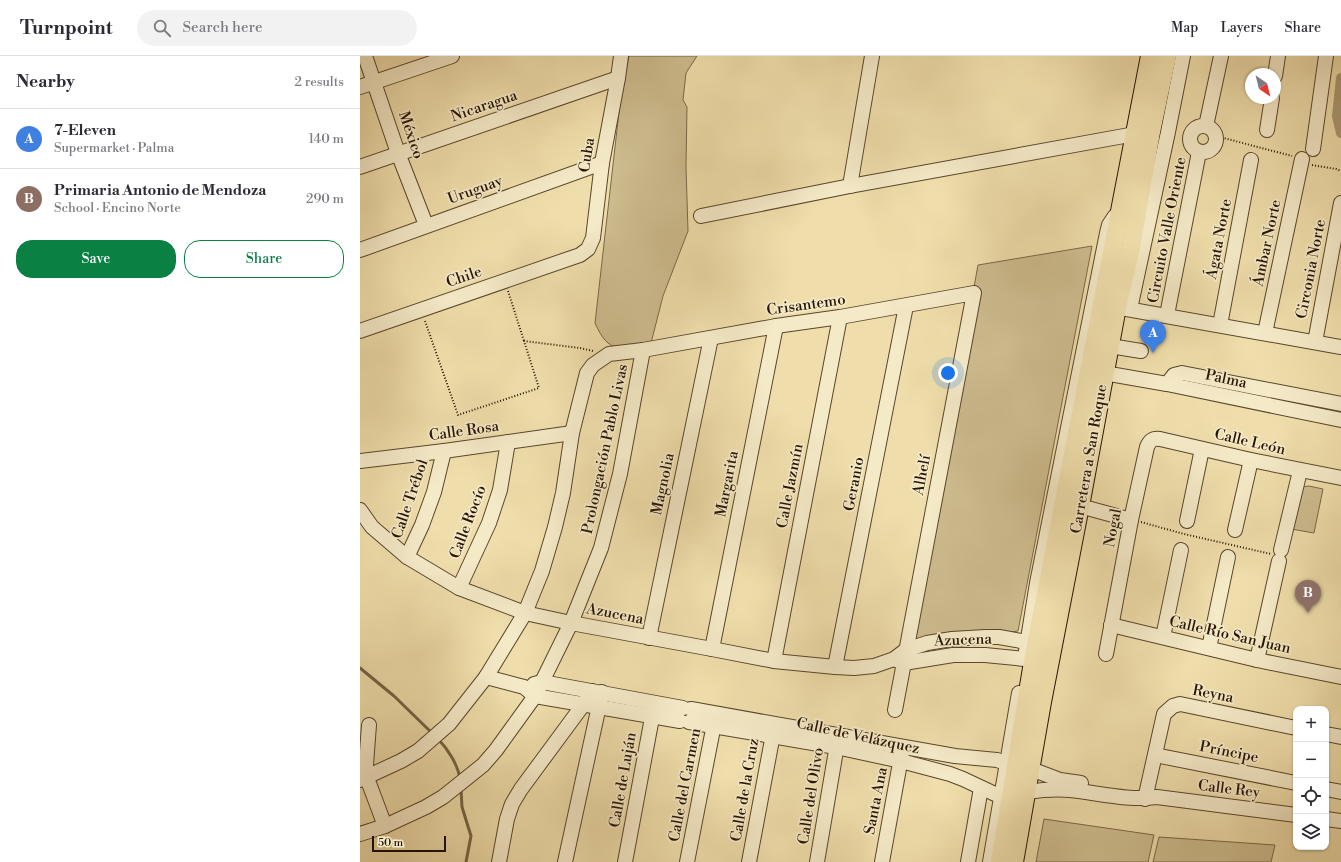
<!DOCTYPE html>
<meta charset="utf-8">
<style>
:root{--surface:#fff;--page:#f2f2f3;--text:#2b2b33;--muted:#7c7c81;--line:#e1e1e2;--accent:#0b8043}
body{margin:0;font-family:"Libre Bodoni",serif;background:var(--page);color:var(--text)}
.controls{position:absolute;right:12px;bottom:12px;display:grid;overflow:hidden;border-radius:8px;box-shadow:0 1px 3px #0004}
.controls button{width:36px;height:36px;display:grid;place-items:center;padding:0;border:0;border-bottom:1px solid var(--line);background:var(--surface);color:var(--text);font:20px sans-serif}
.compass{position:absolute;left:885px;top:12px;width:36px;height:36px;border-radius:50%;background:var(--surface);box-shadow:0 1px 3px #0004;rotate:145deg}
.scale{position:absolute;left:12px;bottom:10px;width:74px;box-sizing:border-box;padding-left:4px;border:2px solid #271400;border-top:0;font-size:11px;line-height:14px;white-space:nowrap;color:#271400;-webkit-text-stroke:3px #f5eac8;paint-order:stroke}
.you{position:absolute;left:588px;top:317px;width:14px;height:14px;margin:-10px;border:3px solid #fff;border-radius:50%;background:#1a73e8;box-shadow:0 0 0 6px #1a73e833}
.badge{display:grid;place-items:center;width:26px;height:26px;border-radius:50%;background:var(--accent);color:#fff;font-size:13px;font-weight:700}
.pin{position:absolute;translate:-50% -33px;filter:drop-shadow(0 1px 2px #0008)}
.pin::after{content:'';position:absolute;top:21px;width:14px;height:12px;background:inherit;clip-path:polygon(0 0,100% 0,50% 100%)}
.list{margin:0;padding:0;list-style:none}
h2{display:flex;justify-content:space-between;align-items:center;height:52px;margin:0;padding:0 16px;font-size:17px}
h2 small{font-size:13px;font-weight:400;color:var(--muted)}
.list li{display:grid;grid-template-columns:26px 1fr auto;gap:12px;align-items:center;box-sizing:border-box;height:60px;padding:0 16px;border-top:1px solid var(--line)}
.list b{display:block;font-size:15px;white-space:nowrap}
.list p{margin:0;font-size:13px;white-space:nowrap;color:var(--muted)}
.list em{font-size:13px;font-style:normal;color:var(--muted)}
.actions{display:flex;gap:8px;padding:12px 16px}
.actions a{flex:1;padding:9px 0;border:1px solid var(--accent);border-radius:16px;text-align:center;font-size:14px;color:var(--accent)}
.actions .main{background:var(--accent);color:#fff}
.icon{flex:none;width:22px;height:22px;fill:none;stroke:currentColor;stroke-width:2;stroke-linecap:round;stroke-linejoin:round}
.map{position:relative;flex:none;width:981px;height:806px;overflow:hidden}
header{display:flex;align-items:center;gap:24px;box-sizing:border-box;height:56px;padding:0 20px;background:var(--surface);border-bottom:1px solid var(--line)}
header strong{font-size:19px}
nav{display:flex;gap:22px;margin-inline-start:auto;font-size:14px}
.search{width:280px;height:36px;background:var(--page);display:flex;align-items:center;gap:10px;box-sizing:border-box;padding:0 14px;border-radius:22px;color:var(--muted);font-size:15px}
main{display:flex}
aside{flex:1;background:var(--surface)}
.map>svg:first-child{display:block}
.green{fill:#cdbc8e;stroke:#7a6847}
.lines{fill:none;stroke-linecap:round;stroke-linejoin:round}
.stream{stroke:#766444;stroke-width:3}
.canal{stroke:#ab9971;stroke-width:10}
.minor-casing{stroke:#59462b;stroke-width:16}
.major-casing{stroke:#271400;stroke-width:20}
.path{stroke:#271400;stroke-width:2;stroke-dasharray:1 2;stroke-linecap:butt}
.minor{stroke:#f5eac8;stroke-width:14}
.major{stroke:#efdeab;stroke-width:18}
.labels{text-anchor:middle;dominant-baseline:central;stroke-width:3.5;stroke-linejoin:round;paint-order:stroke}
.street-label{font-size:15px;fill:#271400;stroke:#f5eac8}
</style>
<header>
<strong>Turnpoint</strong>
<div class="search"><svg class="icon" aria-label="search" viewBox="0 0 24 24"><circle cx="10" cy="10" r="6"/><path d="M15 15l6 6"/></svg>Search here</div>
<nav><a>Map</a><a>Layers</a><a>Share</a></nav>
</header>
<main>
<aside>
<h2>Nearby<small>2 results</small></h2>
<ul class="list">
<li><span class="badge" style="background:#3f7fe0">A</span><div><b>7-Eleven</b><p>Supermarket · Palma</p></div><em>140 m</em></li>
<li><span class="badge" style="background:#8d6e63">B</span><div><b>Primaria Antonio de Mendoza</b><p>School · Encino Norte</p></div><em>290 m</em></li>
</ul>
<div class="actions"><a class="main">Save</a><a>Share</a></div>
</aside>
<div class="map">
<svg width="981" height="806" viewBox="0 0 981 806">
<rect width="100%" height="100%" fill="#efdeab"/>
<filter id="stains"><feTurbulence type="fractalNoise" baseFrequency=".005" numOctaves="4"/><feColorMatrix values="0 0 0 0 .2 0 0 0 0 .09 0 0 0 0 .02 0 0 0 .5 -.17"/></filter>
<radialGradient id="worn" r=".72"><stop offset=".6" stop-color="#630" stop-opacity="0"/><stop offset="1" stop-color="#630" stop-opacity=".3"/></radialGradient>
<!-- green -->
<g class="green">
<path d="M 269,0 L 337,0 L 326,17 L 323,44 L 327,51 L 326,111 L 328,175 L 303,240 L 290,291 C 260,292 249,299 235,267 L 260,47 Z"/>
<path d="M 732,190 L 658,575 L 549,592 L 618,209 Z"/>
<path d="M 949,430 L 963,433 L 954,477 L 931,473 L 941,431 Z"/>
<path d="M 684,763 L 794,779 L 788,806 L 676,806 Z"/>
<path d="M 799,781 L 915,789 L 911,806 L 793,806 Z"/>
</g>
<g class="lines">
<!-- stream -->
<g class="stream">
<path d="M 0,612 L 34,640 L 73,678"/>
<path d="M 78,683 C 88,693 98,709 100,723"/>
<path d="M 101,733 L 102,751 L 111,780 L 106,806"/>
</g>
<!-- canal -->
<path class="canal" d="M 981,22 L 977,60 L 981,77"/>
<!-- minor casing -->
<g class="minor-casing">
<g id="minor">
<path d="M 5,0 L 38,97 L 66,169"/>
<path d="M 915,20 L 918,0"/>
<path d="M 0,31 L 92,0"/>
<circle cx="843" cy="83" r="13"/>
<path d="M 846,70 L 861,0"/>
<path d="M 907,74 L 912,42"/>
<path d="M 953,93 L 966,0"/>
<path d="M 0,111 L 258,22"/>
<path d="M 490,130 L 512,0"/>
<path d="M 341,160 L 490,130 L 775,78"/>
<path d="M 0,194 L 242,107"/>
<path d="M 761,252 L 981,291"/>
<path d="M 770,253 L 808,76 L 823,0"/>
<path d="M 807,259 L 839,96"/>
<path d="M 860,269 L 891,104"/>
<path d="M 0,275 L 220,199 L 228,193 L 233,182 L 242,107 L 258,22 L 261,0"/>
<path d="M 905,277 L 942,103"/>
<path d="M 955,286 L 981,147"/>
<path d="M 750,290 L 781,295"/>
<path d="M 744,317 L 807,328 L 981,364"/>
<path d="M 807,328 L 814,319 L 822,317 L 981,348"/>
<path d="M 0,405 L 84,395 L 212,377"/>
<path d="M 720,450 L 771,464"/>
<path d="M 0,454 L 12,471 L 47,501 L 99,532 L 165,557 L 211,567 L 352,593 L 414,605 L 475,611 L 494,612 L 514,610 L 534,603 L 546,594 L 567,587 L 592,583 L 625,581 L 639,581 L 667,586 L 676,591"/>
<path d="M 827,465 L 842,393"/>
<path d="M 875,474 L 891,404"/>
<path d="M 921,494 L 940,415"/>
<path d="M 47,501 L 62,469 L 74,436 L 84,395"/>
<path d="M 99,532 L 129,467 L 140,434 L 148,386"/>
<path d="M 751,569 L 897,604 L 981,621"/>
<path d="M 803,581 L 821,494"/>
<path d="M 289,582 L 351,282"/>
<path d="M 849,592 L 868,501"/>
<path d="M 352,593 L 416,270"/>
<path d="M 666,595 L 677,527 L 747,177 L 749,169 L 755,160"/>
<path d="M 746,598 L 771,464 L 787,391 C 790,384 793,382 800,383 L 891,404 L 981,422"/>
<path d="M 536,604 L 544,607 L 593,599 L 625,599 L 665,603 L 674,600"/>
<path d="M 897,604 L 919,505"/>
<path d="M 414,605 L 480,261"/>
<path d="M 475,611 L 546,250"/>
<path d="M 126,621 L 164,631 L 175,640 L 320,665"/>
<path d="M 174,628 L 182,626 L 323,652"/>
<path d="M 331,653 L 595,700 L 637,704 L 646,707 L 652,713"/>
<path d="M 329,666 L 476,691 L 541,705 L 590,718 L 603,723 L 635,738 L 642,738 L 648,734"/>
<path d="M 9,669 L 6,709 L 7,722 L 25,770"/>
<path d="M 966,678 L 981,681"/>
<path d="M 795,699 L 936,727"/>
<path d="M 671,713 L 700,724 L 721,727"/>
<path d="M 0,724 L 41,705 L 58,695 L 89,668 L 126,621 L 165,557 L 182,515 L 195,471 L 203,437 L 212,377 L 227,317 L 233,309 L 249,298 L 283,294 L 416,270 L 480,261 L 614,237 L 535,654"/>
<path d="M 966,733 L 981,736"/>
<path d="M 667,736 C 681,734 696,733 710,734 C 739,737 768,745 797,741 L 936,759"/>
<path d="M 785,743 L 804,658 L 813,650 L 820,648 L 936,672"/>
<path d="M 966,763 L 981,765"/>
<path d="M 0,778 L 25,770 L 66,751 L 83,741 L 123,709 L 136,694 L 175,640 L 211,567 L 241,492 L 260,418 L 283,294"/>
<path d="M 139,806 L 147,763 L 152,748 L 161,733 L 223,649 L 232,635"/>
<path d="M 205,806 L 242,636"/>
<path d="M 265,806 L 294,651"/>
<path d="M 327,806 L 355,663"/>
<path d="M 389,806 L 414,673"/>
<path d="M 457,806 L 478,683"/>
<path d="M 522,806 L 542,696"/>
<path d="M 608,806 L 621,732"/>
<path d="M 630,806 L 659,637"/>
</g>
</g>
<!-- major casing -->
<g class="major-casing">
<g id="major">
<path d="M 640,806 L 674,600 L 790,0"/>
<path d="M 654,806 L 682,646 L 720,450 L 757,251 L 771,191 L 791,76 L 807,0"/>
</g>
</g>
<!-- path -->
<g class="path">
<path d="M 856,80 L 932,100"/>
<path d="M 952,109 L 976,113 L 981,115"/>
<path d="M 148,235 L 164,285"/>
<path d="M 65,265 L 98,359 L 179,332 L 164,285 L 220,292 L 233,295"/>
<path d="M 781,466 L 824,478 L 911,498"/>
</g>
<!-- minor -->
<use href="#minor" class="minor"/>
<!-- major -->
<use href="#major" class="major"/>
</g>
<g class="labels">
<!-- street labels -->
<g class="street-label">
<text transform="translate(124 50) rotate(-19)">Nicaragua</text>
<text transform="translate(51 79) rotate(71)">México</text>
<text transform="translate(227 99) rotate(-81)">Cuba</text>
<text transform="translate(115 134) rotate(-20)">Uruguay</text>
<text transform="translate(807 174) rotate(-79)">Circuito Valle Oriente</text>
<text transform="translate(859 183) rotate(-79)">Ágata Norte</text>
<text transform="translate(907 187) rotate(-78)">Ámbar Norte</text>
<text transform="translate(951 213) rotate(-79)">Circonia Norte</text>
<text transform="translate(104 221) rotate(-19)">Chile</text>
<text transform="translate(446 249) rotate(-8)">Crisantemo</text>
<text transform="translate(866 323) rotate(12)">Palma</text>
<text transform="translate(104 375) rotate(-8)">Calle Rosa</text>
<text transform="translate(890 386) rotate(13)">Calle León</text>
<text transform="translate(245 393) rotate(-78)">Prolongación Pablo Livas</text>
<text transform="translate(729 403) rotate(-80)">Carretera a San Roque</text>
<text transform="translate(562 419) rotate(-79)">Alhelí</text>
<text transform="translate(303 428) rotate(-78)">Magnolia</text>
<text transform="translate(367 428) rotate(-79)">Margarita</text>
<text transform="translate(494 428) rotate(-79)">Geranio</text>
<text transform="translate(430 430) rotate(-79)">Calle Jazmín</text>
<text transform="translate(50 443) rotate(-71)">Calle Trébol</text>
<text transform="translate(108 466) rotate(-69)">Calle Rocío</text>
<text transform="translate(753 472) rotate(-79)">Nogal</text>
<text transform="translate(255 558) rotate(11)">Azucena</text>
<text transform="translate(870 579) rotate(13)">Calle Río San Juan</text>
<text transform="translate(603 584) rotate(-2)">Azucena</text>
<text transform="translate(853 638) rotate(11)">Reyna</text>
<text transform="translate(498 680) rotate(12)">Calle de Velázquez</text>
<text transform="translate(869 696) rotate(11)">Príncipe</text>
<text transform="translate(263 724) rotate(-80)">Calle de Luján</text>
<text transform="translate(325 729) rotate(-79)">Calle del Carmen</text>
<text transform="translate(869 733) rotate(7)">Calle Rey</text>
<text transform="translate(385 734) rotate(-80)">Calle de la Cruz</text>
<text transform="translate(451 740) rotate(-81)">Calle del Olivo</text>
<text transform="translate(516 745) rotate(-79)">Santa Ana</text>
</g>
</g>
<rect width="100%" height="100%" filter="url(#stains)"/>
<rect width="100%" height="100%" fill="url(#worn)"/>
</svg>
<div class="controls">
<button>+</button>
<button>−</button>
<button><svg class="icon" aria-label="locate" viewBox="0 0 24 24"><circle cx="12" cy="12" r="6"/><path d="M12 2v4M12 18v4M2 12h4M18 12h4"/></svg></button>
<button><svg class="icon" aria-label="layers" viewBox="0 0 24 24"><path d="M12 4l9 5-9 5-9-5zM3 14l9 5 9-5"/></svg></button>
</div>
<svg class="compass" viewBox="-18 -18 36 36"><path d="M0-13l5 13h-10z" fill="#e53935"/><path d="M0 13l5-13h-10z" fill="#7c7c81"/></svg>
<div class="scale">50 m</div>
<div class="you"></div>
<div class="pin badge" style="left:793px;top:297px;background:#3f7fe0">A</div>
<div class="pin badge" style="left:948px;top:557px;background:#8d6e63">B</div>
</div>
</main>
